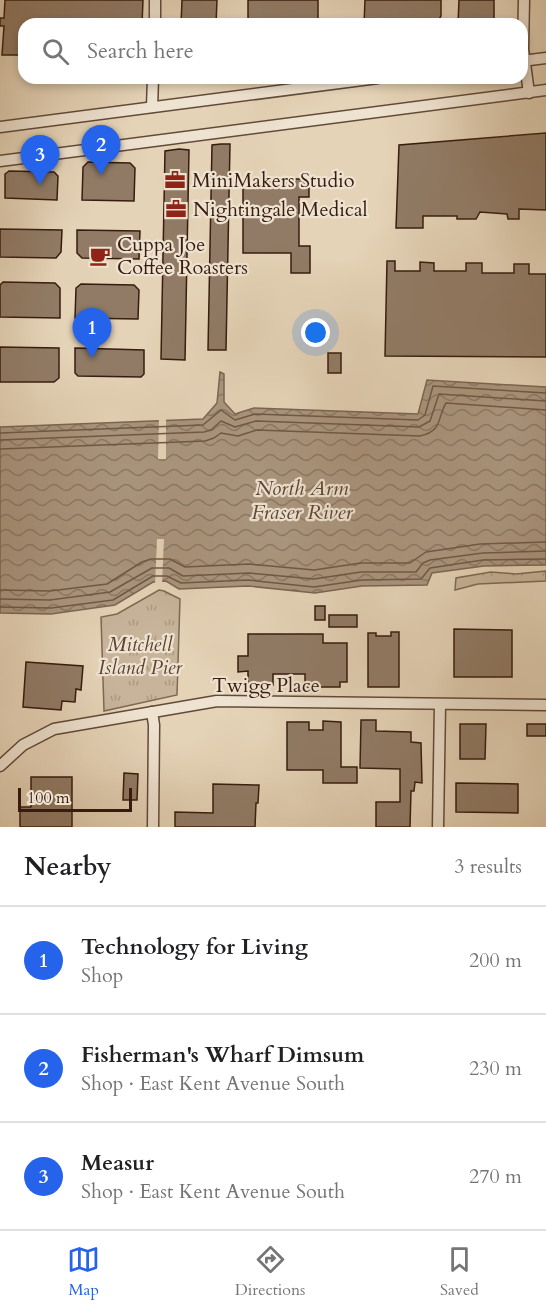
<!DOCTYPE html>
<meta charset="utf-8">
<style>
:root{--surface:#fff;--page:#f2f2f2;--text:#202124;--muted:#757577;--line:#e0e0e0;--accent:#2563eb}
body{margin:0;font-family:Cardo,serif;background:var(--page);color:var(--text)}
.scale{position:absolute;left:18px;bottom:15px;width:114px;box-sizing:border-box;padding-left:6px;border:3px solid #371c0f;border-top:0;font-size:16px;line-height:21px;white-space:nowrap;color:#371c0f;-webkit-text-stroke:4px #eee2d0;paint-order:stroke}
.you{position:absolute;left:316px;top:333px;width:21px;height:21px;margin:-15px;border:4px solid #fff;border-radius:50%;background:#1a73e8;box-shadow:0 0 0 9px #1a73e833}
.badge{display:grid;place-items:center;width:39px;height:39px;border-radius:50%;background:var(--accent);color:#fff;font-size:20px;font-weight:700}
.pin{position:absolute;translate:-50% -50px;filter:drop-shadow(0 2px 3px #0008)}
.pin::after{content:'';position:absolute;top:32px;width:21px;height:18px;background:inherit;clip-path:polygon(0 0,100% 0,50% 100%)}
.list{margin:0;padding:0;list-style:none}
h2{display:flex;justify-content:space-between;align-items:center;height:78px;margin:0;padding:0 24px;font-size:26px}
h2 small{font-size:20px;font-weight:400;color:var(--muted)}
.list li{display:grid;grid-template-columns:39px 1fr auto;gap:18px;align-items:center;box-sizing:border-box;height:108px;padding:0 24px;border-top:2px solid var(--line)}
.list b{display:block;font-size:22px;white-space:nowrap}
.list p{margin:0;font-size:20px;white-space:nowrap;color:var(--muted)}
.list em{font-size:20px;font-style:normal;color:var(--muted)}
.icon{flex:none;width:33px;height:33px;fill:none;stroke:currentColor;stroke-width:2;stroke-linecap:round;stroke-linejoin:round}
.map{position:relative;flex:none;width:546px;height:827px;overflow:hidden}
.search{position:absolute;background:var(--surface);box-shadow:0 3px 9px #0003;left:18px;right:18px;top:18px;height:66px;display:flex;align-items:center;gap:15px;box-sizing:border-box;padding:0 21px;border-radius:18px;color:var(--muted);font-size:22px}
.sheet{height:402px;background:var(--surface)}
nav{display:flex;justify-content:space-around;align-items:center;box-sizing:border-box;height:84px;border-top:2px solid var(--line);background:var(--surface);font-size:16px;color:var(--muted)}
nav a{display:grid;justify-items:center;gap:3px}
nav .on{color:var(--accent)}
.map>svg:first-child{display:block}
.forest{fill:url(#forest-crowns);stroke:#7f6854;stroke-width:1.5}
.park{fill:url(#park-tufts);stroke:#7f6854;stroke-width:1.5}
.water{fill:url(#water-waves);stroke:#7c6552;stroke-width:1.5}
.pier{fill:#e5d3b7}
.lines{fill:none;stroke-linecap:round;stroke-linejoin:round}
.shore{stroke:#705846;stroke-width:1.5}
.building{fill:#917b66;stroke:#371c0f;stroke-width:1.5}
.minor-casing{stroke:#624a39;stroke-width:13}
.minor{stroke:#eee2d0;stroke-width:10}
.labels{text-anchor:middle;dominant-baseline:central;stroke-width:4.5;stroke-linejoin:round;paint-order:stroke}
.poi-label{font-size:20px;fill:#371c0f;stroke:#eee2d0;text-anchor:start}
.park-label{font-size:20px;font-style:italic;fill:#5b4232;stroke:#eee2d0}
.street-label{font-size:20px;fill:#371c0f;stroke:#eee2d0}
.water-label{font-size:21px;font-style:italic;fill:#5f4636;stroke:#eee2d0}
</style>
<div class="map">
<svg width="546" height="827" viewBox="0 0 546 827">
<defs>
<pattern id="forest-crowns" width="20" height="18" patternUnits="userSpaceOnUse" patternTransform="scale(1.5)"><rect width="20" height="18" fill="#c7b49a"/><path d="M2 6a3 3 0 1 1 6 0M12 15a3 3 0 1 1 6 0" fill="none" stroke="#ac9a84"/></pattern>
<pattern id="park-tufts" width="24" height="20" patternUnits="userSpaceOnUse" patternTransform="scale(1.5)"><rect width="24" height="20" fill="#c7b49a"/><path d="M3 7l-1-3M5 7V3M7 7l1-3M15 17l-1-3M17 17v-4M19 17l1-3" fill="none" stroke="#ac9a84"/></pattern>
<pattern id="water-waves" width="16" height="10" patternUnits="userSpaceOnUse" patternTransform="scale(1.5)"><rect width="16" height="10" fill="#aa957e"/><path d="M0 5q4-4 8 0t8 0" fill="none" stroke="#8b7966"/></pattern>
</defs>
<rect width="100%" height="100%" fill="#e5d3b7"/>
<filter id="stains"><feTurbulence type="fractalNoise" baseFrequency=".00333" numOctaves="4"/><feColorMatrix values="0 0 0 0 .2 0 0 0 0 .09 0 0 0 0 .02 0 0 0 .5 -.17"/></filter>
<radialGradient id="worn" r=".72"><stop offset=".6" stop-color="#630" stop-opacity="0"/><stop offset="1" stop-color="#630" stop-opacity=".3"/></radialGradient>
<!-- forest -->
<path class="forest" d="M 546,571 L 546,581 L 478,584 L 455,590 L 456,578 L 491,572 L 516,574 Z"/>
<!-- park -->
<path class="park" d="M 159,590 L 164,591 L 180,599 L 177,695 L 104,711 L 101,617 L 117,614 Z"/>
<!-- water -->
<path class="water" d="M 220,372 L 224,374 L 224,402 L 235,414 L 254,408 L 418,414 L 427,380 L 546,387 L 546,565 L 484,566 L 432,573 L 427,585 L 362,586 L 315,593 L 248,586 L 179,589 L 166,581 L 153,582 L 115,605 L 51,614 L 0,613 L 0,427 L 203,419 L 217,403 Z"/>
<!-- pier -->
<g class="pier">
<path d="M 159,417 L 166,417 L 166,459 L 158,459 Z"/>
<path d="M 157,539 L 164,539 L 162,585 L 155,585 Z"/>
</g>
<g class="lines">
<!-- shore -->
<g class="shore">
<path d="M 0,433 L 203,425 L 221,410 L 235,420 L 255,414 L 418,420 L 425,415 L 433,386 L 546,393"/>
<path d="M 0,440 L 204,432 L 211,430 L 221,421 L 235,427 L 256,421 L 419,427 L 430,421 L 439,394 L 546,401"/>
<path d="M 0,449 L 205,441 L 214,438 L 221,433 L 238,436 L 257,430 L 420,436 C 443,431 437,418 446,403 L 546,410"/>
<path d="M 0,590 L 50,591 L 107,584 L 142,562 L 151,559 L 170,559 L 185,567 L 249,564 L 314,570 L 361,563 L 410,563 L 426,552 L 480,544 L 546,542"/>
<path d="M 0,599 L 50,600 L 110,592 L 152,568 L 169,568 L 183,576 L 249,573 L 314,579 L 361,572 L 416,572 L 423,563 L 430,560 L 483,553 L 546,551"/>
<path d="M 0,607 L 51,608 L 113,600 L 153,576 L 167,576 L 181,583 L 248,580 L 314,587 L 362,580 L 421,579 L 430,568 L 483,560 L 546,559"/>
</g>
</g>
<!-- building -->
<g class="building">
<path d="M 5,0 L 143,0 L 142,24 L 24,24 L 24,55 L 2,55 L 4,26 L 0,26 L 0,18 L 4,18 Z"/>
<path d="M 182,0 L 217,0 L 216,24 L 181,24 Z"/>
<rect x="248" y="0" width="70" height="24"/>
<path d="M 365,0 L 441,0 L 441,16 L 436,24 L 364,24 Z"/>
<path d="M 459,0 L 494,0 L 494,24 L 458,24 Z"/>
<path d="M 546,133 L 546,210 L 519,209 L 519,219 L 508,219 L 507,214 L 480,212 L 476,219 L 457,219 L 457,216 L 423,216 L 423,228 L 396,228 L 399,145 Z"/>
<path d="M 221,144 L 230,144 L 226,350 L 208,350 L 212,145 Z"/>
<path d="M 179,149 L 189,150 L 185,360 L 161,359 L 165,151 Z"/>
<path d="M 88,162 L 130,163 L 135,168 L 134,201 L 82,200 L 83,167 Z"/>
<path d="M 9,171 L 54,172 L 58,176 L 57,200 L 5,198 L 5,174 Z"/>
<path d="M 243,179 L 309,179 L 309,197 L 299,197 L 299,246 L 310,246 L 310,273 L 291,273 L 291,253 L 243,253 Z"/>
<path d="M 0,229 L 62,230 L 61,252 L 56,258 L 0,257 Z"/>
<path d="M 77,230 L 140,231 L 139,259 L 82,258 L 77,253 Z"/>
<path d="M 387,261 L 395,261 L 395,271 L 420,271 L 420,262 L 434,263 L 434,271 L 466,271 L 466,263 L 482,263 L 482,273 L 514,273 L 514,264 L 529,264 L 529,274 L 546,274 L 546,357 L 385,356 Z"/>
<path d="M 3,282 L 55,283 L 60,288 L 60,318 L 0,317 L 0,285 Z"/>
<path d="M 81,284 L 134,285 L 139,290 L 138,319 L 75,318 L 76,288 Z"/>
<path d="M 0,347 L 59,348 L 59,378 L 54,382 L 0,382 Z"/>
<path d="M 75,348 L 144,350 L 144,374 L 141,377 L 78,376 L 75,373 Z"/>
<rect x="328" y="353" width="13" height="20"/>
<rect x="315" y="606" width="10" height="14"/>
<rect x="329" y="615" width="28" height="12"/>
<path d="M 454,629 L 512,630 L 512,677 L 454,677 Z"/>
<path d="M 391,632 L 399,632 L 399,687 L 368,687 L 368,633 L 376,633 L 376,636 L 391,636 Z"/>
<path d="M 248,634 L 323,634 L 323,643 L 347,643 L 347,682 L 340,682 L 340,687 L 305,687 L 305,674 L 273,674 L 273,685 L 248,685 L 248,671 L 238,672 L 238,656 L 248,656 Z"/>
<path d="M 26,662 L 83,666 L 81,690 L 76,689 L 75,702 L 62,701 L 61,710 L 23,707 Z"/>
<path d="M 361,720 L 376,720 L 376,731 L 411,732 L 411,742 L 421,743 L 422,783 L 415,782 L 414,791 L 411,791 L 410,827 L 376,827 L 376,802 L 400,802 L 400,769 L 360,768 Z"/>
<path d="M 323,721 L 341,722 L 341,767 L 357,767 L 357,783 L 323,783 L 323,770 L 287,770 L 287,722 L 309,722 L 309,730 L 323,730 Z"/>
<path d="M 460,724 L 486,724 L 485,759 L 460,759 Z"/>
<rect x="527" y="724" width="19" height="12"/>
<path d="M 124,773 L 138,774 L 137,800 L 123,800 Z"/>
<path d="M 31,777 L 72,777 L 72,827 L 20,827 L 20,807 L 31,807 Z"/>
<path d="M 456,783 L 518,784 L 518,813 L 456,812 Z"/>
<path d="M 213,784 L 259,785 L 258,803 L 256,803 L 255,827 L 175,827 L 175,812 L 213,813 Z"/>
</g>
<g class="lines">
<!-- minor casing -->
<g class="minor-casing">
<g id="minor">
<path d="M 524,0 L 523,49 L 529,93"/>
<path d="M 155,24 L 155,0"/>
<path d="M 522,61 L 546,58"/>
<path d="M 152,107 L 153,78"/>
<path d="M 0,127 L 378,78"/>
<path d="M 0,161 L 546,90"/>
<path d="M 152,712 L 154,725 L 153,827"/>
<path d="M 0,766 L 23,745 L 54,729 L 217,701 L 546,705"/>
<path d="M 438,827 L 440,705"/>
</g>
</g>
<!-- minor -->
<use href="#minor" class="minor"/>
</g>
<!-- icons -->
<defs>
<g id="office-bare" transform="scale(1.62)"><path d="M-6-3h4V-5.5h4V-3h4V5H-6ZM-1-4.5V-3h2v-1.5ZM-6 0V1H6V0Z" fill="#8f2418" stroke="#eee2d0" stroke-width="2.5" paint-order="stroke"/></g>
<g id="cafe-bare" transform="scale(1.62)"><path d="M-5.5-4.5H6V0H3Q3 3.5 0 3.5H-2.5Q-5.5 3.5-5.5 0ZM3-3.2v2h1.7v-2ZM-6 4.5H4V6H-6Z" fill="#8f2418" stroke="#eee2d0" stroke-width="2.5" paint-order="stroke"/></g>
</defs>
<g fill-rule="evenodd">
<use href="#office-bare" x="175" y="180"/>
<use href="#office-bare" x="176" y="209"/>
<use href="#cafe-bare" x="100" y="256"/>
</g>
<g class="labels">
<!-- poi labels -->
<g class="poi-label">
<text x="192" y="180">MiniMakers Studio</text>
<text x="193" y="209">Nightingale Medical</text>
<text x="117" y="244">Cuppa Joe<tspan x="117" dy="23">Coffee Roasters</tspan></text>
</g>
<!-- park labels -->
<g class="park-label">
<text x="140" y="644">Mitchell<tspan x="140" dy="23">Island Pier</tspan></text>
</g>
<!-- street labels -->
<g class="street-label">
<text x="266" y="685">Twigg Place</text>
</g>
<!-- water labels -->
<g class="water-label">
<text x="302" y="488">North Arm<tspan x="302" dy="24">Fraser River</tspan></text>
</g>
</g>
<rect width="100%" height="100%" filter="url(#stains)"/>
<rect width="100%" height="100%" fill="url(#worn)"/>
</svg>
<div class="scale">100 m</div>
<div class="you"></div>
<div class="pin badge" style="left:92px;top:358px">1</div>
<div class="pin badge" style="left:101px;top:175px">2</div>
<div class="pin badge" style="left:40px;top:185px">3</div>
<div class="search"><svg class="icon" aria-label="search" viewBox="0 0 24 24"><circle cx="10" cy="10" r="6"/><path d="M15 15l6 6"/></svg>Search here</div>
</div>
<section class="sheet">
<h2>Nearby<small>3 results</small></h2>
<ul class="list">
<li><span class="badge">1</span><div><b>Technology for Living</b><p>Shop</p></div><em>200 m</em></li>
<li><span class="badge">2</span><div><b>Fisherman's Wharf Dimsum</b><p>Shop · East Kent Avenue South</p></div><em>230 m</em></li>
<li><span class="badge">3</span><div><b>Measur</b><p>Shop · East Kent Avenue South</p></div><em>270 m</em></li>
</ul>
</section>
<nav>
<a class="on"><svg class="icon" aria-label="map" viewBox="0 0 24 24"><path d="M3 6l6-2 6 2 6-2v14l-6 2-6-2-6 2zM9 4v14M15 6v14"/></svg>Map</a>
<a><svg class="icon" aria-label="directions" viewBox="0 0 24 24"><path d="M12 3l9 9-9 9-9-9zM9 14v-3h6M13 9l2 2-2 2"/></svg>Directions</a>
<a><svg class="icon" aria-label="saved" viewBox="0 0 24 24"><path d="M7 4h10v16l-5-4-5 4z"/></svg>Saved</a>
</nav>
